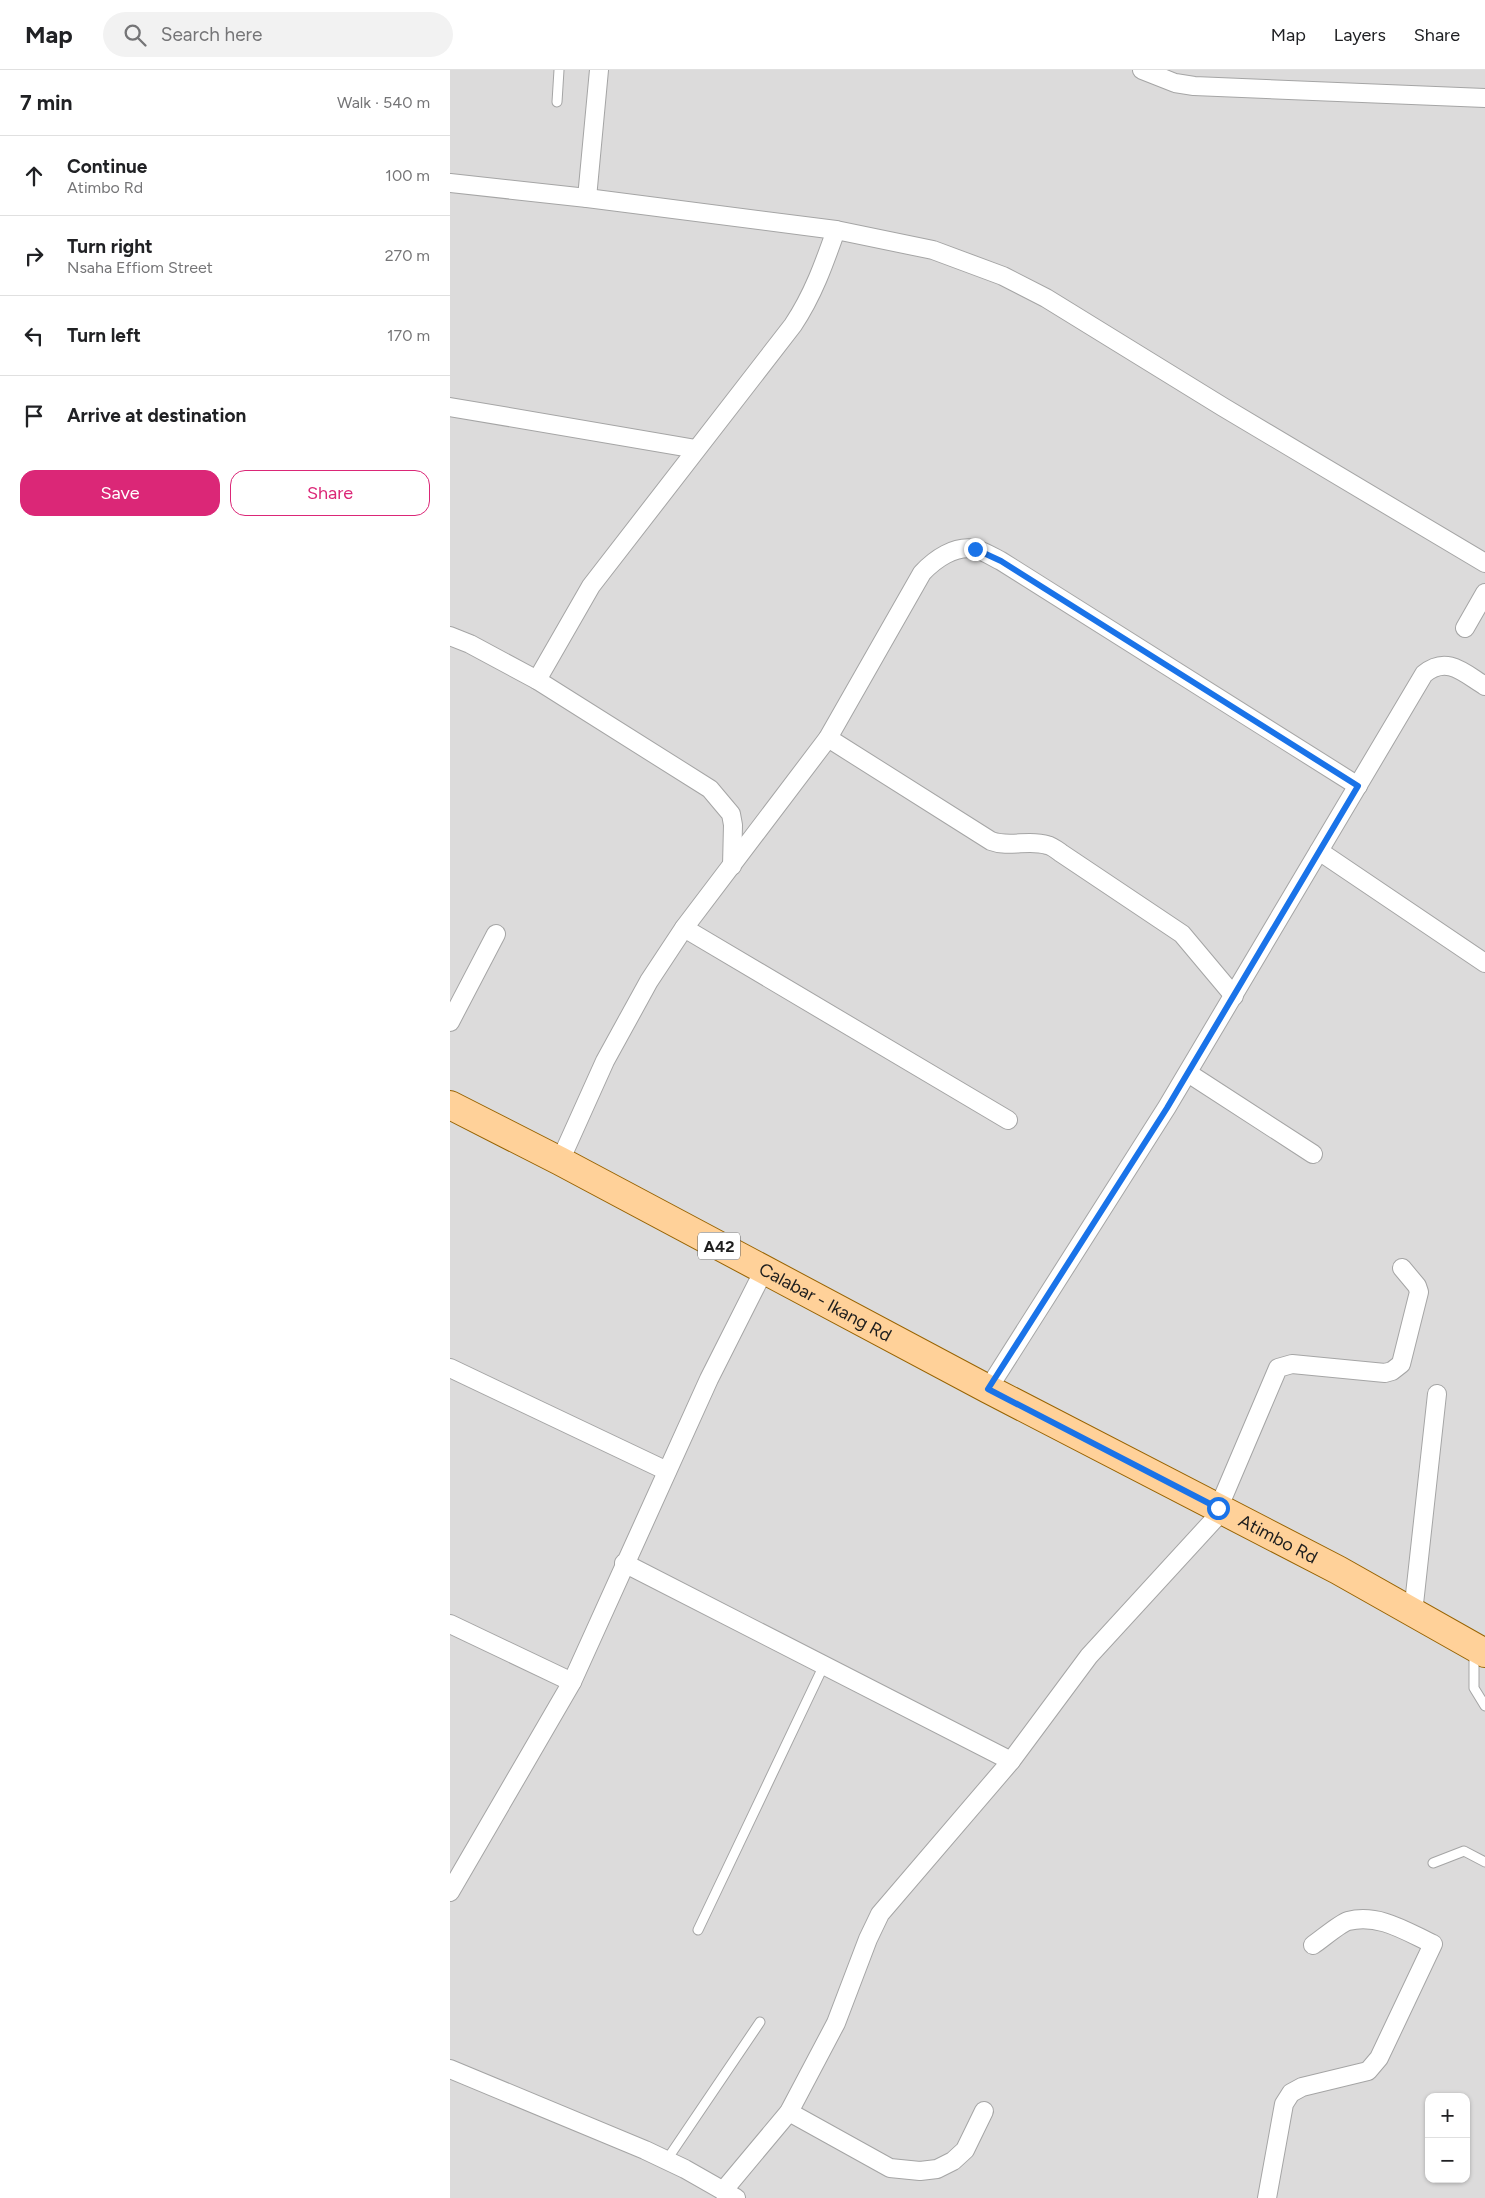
<!DOCTYPE html>
<meta charset="utf-8">
<style>
:root{--surface:#fff;--page:#f2f2f2;--text:#202124;--muted:#757577;--line:#e0e0e0;--accent:#db2777}
body{margin:0;font-family:Figtree,sans-serif;background:var(--page);color:var(--text)}
.controls{position:absolute;right:15px;bottom:15px;display:grid;overflow:hidden;border-radius:10px;box-shadow:0 1px 4px #0004}
.controls button{width:45px;height:45px;display:grid;place-items:center;padding:0;border:0;border-bottom:1px solid var(--line);background:var(--surface);color:var(--text);font:25px sans-serif}
.stop{position:absolute;width:15px;height:15px;margin:-11px;border:4px solid #1a73e8;border-radius:50%;background:#fff}
.stop.end{background:#1a73e8;border-color:#fff;box-shadow:0 1px 5px #0008}
.list{margin:0;padding:0;list-style:none}
h2{display:flex;justify-content:space-between;align-items:center;height:65px;margin:0;padding:0 20px;font-size:21px}
h2 small{font-size:16px;font-weight:400;color:var(--muted)}
.list li{display:grid;grid-template-columns:32px 1fr auto;gap:15px;align-items:center;box-sizing:border-box;height:80px;padding:0 20px;border-top:1px solid var(--line)}
.list b{display:block;font-size:19px;white-space:nowrap}
.list p{margin:0;font-size:16px;white-space:nowrap;color:var(--muted)}
.list em{font-size:16px;font-style:normal;color:var(--muted)}
.actions{display:flex;gap:10px;padding:15px 20px}
.actions a{flex:1;padding:11px 0;border:1px solid var(--accent);border-radius:15px;text-align:center;font-size:18px;color:var(--accent)}
.actions .main{background:var(--accent);color:#fff}
.icon{flex:none;width:28px;height:28px;fill:none;stroke:currentColor;stroke-width:2;stroke-linecap:round;stroke-linejoin:round}
.map{position:relative;flex:none;width:1035px;height:2128px;overflow:hidden}
header{display:flex;align-items:center;gap:30px;box-sizing:border-box;height:70px;padding:0 25px;background:var(--surface);border-bottom:1px solid var(--line)}
header strong{font-size:24px}
nav{display:flex;gap:28px;margin-inline-start:auto;font-size:18px}
.search{width:350px;height:45px;background:var(--page);display:flex;align-items:center;gap:12px;box-sizing:border-box;padding:0 18px;border-radius:28px;color:var(--muted);font-size:19px}
main{display:flex}
aside{flex:1;background:var(--surface)}
.map>svg:first-child{display:block}
.residential{fill:#dcdbdb;fill-rule:evenodd}
.lines{fill:none;stroke-linecap:round;stroke-linejoin:round}
.lane-casing{stroke:#a5a5a5;stroke-width:11}
.street-casing{stroke:#a5a5a5;stroke-width:20}
.primary-casing{stroke:#986300;stroke-width:30}
.lane{stroke:#fff;stroke-width:9}
.street{stroke:#fff;stroke-width:18}
.primary{stroke:#ffd199;stroke-width:28}
.route{stroke:#1a73e8;stroke-width:6}
.labels{text-anchor:middle;dominant-baseline:central;stroke-width:4;stroke-linejoin:round;paint-order:stroke}
.shield{fill:#fff;stroke:#626262;stroke-width:1}
.shield-label{font-size:16px;font-weight:bold;fill:#1e1e1e}
.street-label{font-size:18px;fill:#1e1e1e;stroke:#fff}
</style>
<header>
<strong>Map</strong>
<div class="search"><svg class="icon" aria-label="search" viewBox="0 0 24 24"><circle cx="10" cy="10" r="6"/><path d="M15 15l6 6"/></svg>Search here</div>
<nav><a>Map</a><a>Layers</a><a>Share</a></nav>
</header>
<main>
<aside>
<h2>7 min<small>Walk · 540 m</small></h2>
<ul class="list">
<li><svg class="icon" aria-label="ahead" viewBox="0 0 24 24"><path d="M12 20V5M6 11l6-6 6 6"/></svg><div><b>Continue</b><p>Atimbo Rd</p></div><em>100 m</em></li>
<li><svg class="icon" aria-label="right" viewBox="0 0 24 24"><path d="M7 20v-9h11M14 6l5 5-5 5"/></svg><div><b>Turn right</b><p>Nsaha Effiom Street</p></div><em>270 m</em></li>
<li><svg class="icon" aria-label="left" viewBox="0 0 24 24"><path d="M17 20v-9H6M10 6l-5 5 5 5"/></svg><div><b>Turn left</b></div><em>170 m</em></li>
<li><svg class="icon" aria-label="arrive" viewBox="0 0 24 24"><path d="M6 21V4h12l-3 4 3 4H6"/></svg><div><b>Arrive at destination</b></div></li>
</ul>
<div class="actions"><a class="main">Save</a><a>Share</a></div>
</aside>
<div class="map">
<svg width="1035" height="2128" viewBox="0 0 1035 2128">
<rect width="100%" height="100%" fill="#f0ece4"/>
<!-- residential -->
<path class="residential" d="M 0,0 L 1035,0 L 1035,2128 L 0,2128 ZM 979,2027 L 1016,2027 L 1016,2109 L 979,2109 Z"/>
<g class="lines">
<!-- lane casing -->
<g class="lane-casing">
<g id="lane">
<path d="M 107,32 L 109,0"/>
<path d="M 1024,1583 L 1024,1618 L 1035,1636"/>
<path d="M 983,1793 L 1014,1781 L 1035,1792"/>
<path d="M 248,1860 L 374,1595"/>
<path d="M 216,2091 L 310,1952"/>
</g>
</g>
<!-- street casing -->
<g class="street-casing">
<g id="street">
<path d="M 692,0 L 725,13 L 744,16 L 1035,28"/>
<path d="M 0,113 L 137,128 L 386,160 L 483,180 L 553,206 L 596,228 L 773,337 L 1035,493"/>
<path d="M 137,128 L 149,0"/>
<path d="M 0,337 L 246,379"/>
<path d="M 1015,558 L 1035,523"/>
<path d="M 0,566 L 20,574 L 87,610 L 260,719 L 281,744 L 283,755 L 282,796"/>
<path d="M 87,610 L 141,516 L 343,255 C 363,225 374,194 386,160"/>
<path d="M 378,668 L 541,771 C 559,778 579,769 597,775 C 602,776 607,780 611,783 L 732,864 L 784,926"/>
<path d="M 869,781 L 1035,893"/>
<path d="M 234,858 L 558,1050"/>
<path d="M 0,952 L 46,864"/>
<path d="M 738,1003 L 863,1084"/>
<path d="M 110,1091 L 155,991 L 199,911 L 234,858 L 378,668 L 472,503 C 485,489 505,475 525,479 C 534,481 543,487 551,491 L 908,716"/>
<path d="M 0,1298 L 217,1401"/>
<path d="M 538,1319 L 717,1037 L 974,604 C 997,585 1014,603 1035,616"/>
<path d="M 768,1439 L 828,1298 L 842,1294 L 935,1303 L 942,1301 L 951,1294 L 969,1222 L 967,1216 L 952,1198"/>
<path d="M 174,1493 L 561,1691"/>
<path d="M 963,1543 L 987,1324"/>
<path d="M 0,1554 L 122,1612"/>
<path d="M 0,1822 L 122,1612 L 259,1309 L 314,1200"/>
<path d="M 0,1999 L 195,2080 L 235,2099 L 286,2128"/>
<path d="M 339,2042 L 440,2098 L 470,2101 L 487,2099 L 503,2091 L 515,2080 L 534,2041"/>
<path d="M 273,2121 L 339,2042 L 386,1953 L 418,1869 L 430,1844 L 561,1691 L 639,1586 L 772,1441"/>
<path d="M 817,2128 L 834,2034 L 841,2023 L 852,2017 L 918,2001 L 929,1988 L 983,1874 C 957,1862 929,1843 898,1851 C 889,1854 872,1869 863,1875"/>
</g>
</g>
<!-- primary casing -->
<g class="primary-casing">
<g id="primary">
<path id="s1" d="M 0,1035 L 110,1091 L 538,1319 L 888,1500 L 1035,1583"/>
</g>
</g>
<!-- lane -->
<use href="#lane" class="lane"/>
<!-- street -->
<use href="#street" class="street"/>
<!-- primary -->
<use href="#primary" class="primary"/>
</g>
<g class="lines">
<!-- route -->
<path class="route" d="M 525,479 L 551,491 L 908,716 L 717,1038 L 538,1319 L 768,1438"/>
</g>
<g class="labels">
<!-- shield labels -->
<rect class="shield" x="248" y="1162.5" width="42" height="27" rx="4"/>
<g class="shield-label">
<text x="269" y="1176">A42</text>
</g>
<!-- street labels -->
<g class="street-label">
<text stroke="none"><textPath href="#s1" startOffset="424">Calabar - Ikang Rd</textPath></text>
<text stroke="none"><textPath href="#s1" startOffset="935">Atimbo Rd</textPath></text>
</g>
</g>
</svg>
<div class="controls">
<button>+</button>
<button>−</button>
</div>
<div class="stop" style="left:768px;top:1438px"></div>
<div class="stop end" style="left:525px;top:479px"></div>
</div>
</main>
